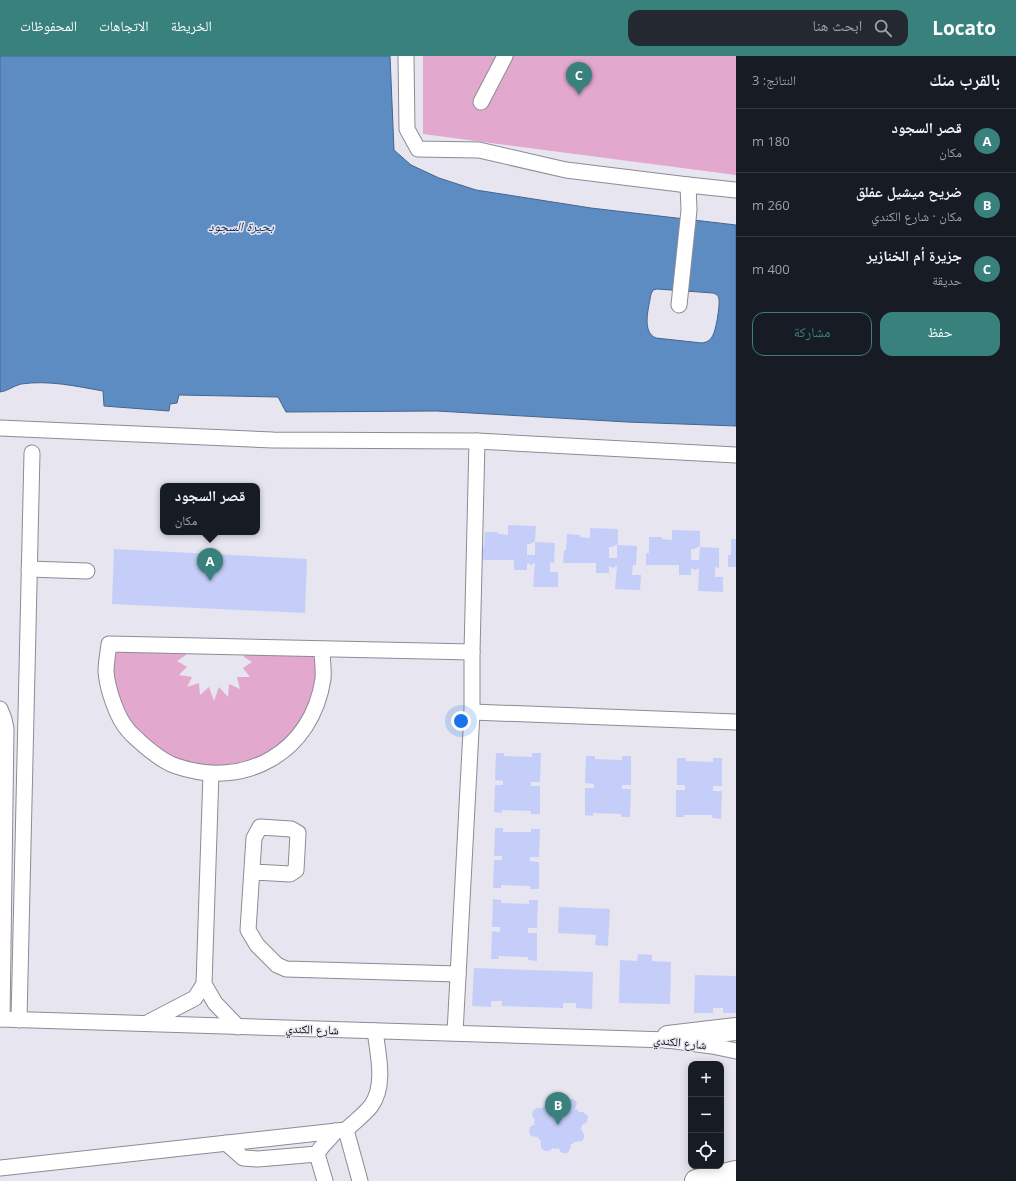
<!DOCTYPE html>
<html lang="ar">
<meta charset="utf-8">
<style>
:root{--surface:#171b24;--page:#242831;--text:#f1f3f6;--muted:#9ea1a6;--line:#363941;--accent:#39817c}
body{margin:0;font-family:"Open Sans","Noto Naskh Arabic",sans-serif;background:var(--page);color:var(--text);direction:rtl}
.controls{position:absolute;right:12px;bottom:12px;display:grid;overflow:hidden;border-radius:8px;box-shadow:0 2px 10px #0003}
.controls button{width:36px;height:36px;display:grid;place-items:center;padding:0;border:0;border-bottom:1px solid var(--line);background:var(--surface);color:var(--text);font:20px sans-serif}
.you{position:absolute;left:461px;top:665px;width:14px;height:14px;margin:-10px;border:3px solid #fff;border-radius:50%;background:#1a73e8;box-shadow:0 0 0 6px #1a73e833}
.badge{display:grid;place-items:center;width:26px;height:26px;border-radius:50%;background:var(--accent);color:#fff;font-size:13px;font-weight:700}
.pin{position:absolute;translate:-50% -33px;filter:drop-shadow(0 1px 2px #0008)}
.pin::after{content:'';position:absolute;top:21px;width:14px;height:12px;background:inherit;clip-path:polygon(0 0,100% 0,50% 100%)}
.popup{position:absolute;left:160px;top:427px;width:100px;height:52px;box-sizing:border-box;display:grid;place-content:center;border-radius:8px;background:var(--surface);filter:drop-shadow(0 1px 3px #0005);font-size:13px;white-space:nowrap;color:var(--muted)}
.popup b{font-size:15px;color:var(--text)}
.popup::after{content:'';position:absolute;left:50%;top:100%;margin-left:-8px;border:8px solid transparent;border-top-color:var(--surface)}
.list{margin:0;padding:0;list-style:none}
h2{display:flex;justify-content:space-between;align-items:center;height:52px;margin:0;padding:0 16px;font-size:17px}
h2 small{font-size:13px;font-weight:400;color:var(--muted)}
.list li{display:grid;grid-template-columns:26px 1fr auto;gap:12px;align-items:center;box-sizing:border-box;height:64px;padding:0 16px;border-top:1px solid var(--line)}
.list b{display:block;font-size:15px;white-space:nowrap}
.list p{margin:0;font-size:13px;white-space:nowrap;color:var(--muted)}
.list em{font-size:13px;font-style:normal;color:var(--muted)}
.actions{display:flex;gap:8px;padding:12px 16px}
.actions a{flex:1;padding:9px 0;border:1px solid var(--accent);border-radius:12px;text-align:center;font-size:14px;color:var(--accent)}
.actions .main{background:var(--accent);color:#fff}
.icon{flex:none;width:22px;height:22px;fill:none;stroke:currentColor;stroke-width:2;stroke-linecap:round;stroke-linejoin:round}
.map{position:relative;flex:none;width:736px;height:1125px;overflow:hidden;direction:ltr}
header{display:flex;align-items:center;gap:24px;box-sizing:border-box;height:56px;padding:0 20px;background:var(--accent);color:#fff}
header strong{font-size:19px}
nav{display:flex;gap:22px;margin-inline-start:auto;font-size:14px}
.search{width:280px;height:36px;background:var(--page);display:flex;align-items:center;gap:10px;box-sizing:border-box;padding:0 14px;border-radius:12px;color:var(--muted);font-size:15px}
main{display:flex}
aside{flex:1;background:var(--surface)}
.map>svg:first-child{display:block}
.green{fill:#e2a8ce}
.water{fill:#5d8cc3;stroke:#45658d;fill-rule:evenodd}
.building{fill:#c5cef8}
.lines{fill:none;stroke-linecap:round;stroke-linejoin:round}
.minor-casing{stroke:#8d8b94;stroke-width:17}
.highway-casing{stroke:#8d8b94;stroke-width:24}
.minor{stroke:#fff;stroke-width:15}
.highway{stroke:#fff;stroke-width:22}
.labels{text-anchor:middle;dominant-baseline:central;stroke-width:3;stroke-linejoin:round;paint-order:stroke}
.street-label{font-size:12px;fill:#0c0b0f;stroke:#e7e5ef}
.water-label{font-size:13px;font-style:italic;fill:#0a2b50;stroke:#e7e5ef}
</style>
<header>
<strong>Locato</strong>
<div class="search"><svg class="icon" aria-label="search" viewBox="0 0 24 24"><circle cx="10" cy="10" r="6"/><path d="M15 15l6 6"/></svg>ابحث هنا</div>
<nav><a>الخريطة</a><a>الاتجاهات</a><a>المحفوظات</a></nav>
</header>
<main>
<aside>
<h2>بالقرب منك<small>النتائج: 3</small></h2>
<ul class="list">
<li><span class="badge">A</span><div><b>قصر السجود</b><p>مكان</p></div><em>180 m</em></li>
<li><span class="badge">B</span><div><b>ضريح ميشيل عفلق</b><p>مكان · شارع الكندي</p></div><em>260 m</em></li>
<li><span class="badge">C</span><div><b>جزيرة أم الخنازير</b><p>حديقة</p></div><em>400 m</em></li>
</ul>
<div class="actions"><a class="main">حفظ</a><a>مشاركة</a></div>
</aside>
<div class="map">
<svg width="736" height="1125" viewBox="0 0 736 1125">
<rect width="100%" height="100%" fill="#e7e5ef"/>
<!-- green -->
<g class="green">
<path d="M 423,0 L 736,0 L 736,119 L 423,78 Z"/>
<path d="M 114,592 L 184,594 L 186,599 L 177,605 L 187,611 L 179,619 L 192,621 L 187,631 L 199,627 L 200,639 L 209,631 L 214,645 L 219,631 L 228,641 L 229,628 L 240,633 L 237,621 L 250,621 L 243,612 L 252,606 L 244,601 L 246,596 L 317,599 L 319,613 L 303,670 L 261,702 L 234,710 L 207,711 L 180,706 L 134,678 L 112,629 Z"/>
</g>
<!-- water -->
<path class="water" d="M 0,0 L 390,0 L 394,94 L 411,109 L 439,122 L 476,134 L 591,152 L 736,169 L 736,370 L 627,366 L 437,355 L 286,356 L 278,341 L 179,339 L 177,347 L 170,348 L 169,355 L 104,350 L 103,335 C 75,330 49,324 21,328 C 13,330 8,335 0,336 ZM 657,233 L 713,237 C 716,238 718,239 719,243 C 720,249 716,276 712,281 C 709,285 707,286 702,287 L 656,282 C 641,276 649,251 651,238 L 653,234 Z"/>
<!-- building -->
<g class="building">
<path d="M 508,469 L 536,470 L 535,485 L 530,488 L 527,488 L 527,499 L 535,499 L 535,486 L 555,487 L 554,507 L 550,506 L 550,516 L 558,516 L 558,531 L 533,531 L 535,507 L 531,509 L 527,507 L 527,514 L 514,514 L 514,504 L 481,504 L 481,492 L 484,492 L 485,476 L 498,476 L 498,478 L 508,479 Z"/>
<path d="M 590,472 L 618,473 L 618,488 L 612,491 L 609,491 L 609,502 L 617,502 L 617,489 L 637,490 L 636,509 L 633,509 L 632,519 L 641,519 L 640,534 L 615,533 L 617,510 L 612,512 L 609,510 L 609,517 L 596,517 L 596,507 L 563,507 L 564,495 L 566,494 L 567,478 L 580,479 L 580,481 L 590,482 Z"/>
<path d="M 672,474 L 700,475 L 700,490 L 694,493 L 691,493 L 691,504 L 699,504 L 700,491 L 719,492 L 719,512 L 715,511 L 715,521 L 723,521 L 723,536 L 698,535 L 699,512 L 695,514 L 691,512 L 691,519 L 679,519 L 679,509 L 646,509 L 646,497 L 649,497 L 649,481 L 662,481 L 662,483 L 672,484 Z"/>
<path d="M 731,483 L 736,483 L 736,511 L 728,511 L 728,499 L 731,499 Z"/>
<path d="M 114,493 L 307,503 L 305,557 L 112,548 Z"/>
<path d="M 496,697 L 504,697 L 504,700 L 532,701 L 532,697 L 541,697 L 540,726 L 531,726 L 531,730 L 540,730 L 540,758 L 531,758 L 531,755 L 502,754 L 502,757 L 494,756 L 495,729 L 503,729 L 503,725 L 495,724 Z"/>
<path d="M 586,700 L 595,700 L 595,703 L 622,704 L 622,700 L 631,700 L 631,729 L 622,729 L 622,733 L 631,733 L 630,761 L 621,761 L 621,758 L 593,757 L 593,760 L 585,759 L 585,732 L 594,732 L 594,728 L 585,727 Z"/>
<path d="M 677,702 L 686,702 L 686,705 L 713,706 L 713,702 L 722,702 L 722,730 L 713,730 L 713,735 L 722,735 L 721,763 L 712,762 L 712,759 L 684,759 L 684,761 L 676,761 L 676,734 L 685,734 L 685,729 L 677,729 Z"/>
<path d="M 495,772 L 503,772 L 503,776 L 531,776 L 531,773 L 540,773 L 539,801 L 530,801 L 530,805 L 539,806 L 539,833 L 530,833 L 530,830 L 501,829 L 501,832 L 493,832 L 494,804 L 502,804 L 502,800 L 494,800 Z"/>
<path d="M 493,843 L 501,844 L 501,847 L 529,848 L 529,844 L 538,844 L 537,872 L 528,872 L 528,877 L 537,877 L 537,905 L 528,904 L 528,901 L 499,900 L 499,903 L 491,903 L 492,875 L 500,876 L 500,871 L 492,871 Z"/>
<path d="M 559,851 L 610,853 L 608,890 L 595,889 L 596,879 L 558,877 Z"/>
<path d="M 638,898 L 652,899 L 652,905 L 671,906 L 670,948 L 619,947 L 620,904 L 637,905 Z"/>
<path d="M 474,912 L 593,916 L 592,953 L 576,952 L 576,947 L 563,947 L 563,952 L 502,950 L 502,945 L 491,945 L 491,951 L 472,950 Z"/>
<path d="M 695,919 L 736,920 L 736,957 L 723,957 L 723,952 L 713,952 L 713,957 L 694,957 Z"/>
<path d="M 552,1040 L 556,1041 L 559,1045 L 564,1046 L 568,1043 L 574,1043 L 577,1047 L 575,1053 L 578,1054 L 578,1056 L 583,1056 L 588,1060 L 587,1066 L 582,1069 L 581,1074 L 584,1078 L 584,1082 L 582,1085 L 574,1086 L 573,1088 L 571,1088 L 570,1094 L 567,1097 L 562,1097 L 558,1092 L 555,1093 L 553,1092 L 549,1095 L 545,1095 L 541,1092 L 541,1085 L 539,1083 L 538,1081 L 531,1080 L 529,1076 L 530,1071 L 535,1068 L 534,1066 L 535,1064 L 532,1059 L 533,1055 L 537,1052 L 542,1052 L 546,1049 L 546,1046 L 548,1042 Z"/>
</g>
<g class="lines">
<!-- minor casing -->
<g class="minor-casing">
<g id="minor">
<path d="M 406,0 L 407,73 L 418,93 L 479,94 L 566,114 L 688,129 L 736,134"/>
<path d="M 481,46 L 505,0"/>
<path d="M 679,249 L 689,154 L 688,129"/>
<path d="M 0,372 L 273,384 L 477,385 L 736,399"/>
<path d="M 29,513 L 87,515"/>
<path d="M 322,593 C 322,603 324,614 323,623 C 312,696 245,734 176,710 C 164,706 149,694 139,685 C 135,681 131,678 128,674 C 117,662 107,632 106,615 C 106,607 108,597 109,588 L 472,596"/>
<path d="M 0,653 L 4,663 L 6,673 L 2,963"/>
<path d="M 472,656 L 736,666"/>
<path d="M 211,717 L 204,928 L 215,947 L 238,971"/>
<path d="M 252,816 L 290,818 L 296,814 L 298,777 L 291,773 L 260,771 L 254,782 L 248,874 L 257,889 L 277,909 L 286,913 L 458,918"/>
<path d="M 0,963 L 668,984 L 712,990 L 736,995"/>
<path d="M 19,964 L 32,397"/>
<path d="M 149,966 L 195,942 L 204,928"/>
<path d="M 455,977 L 472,656 L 472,596 L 477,385"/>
<path d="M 346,1074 C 354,1066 364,1059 371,1050 C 386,1030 378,998 375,975"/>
<path d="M 226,1087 L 243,1102 L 258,1103 L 317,1098"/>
<path d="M 0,1112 L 346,1074 L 360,1125"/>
<path d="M 325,1125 L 317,1098 C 322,1088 330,1084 335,1075"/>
</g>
</g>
<!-- highway casing -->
<g class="highway-casing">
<g id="highway">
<path d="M 668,981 L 736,973"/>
<path d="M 696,1125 L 736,1116"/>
</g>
</g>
<!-- minor -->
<use href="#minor" class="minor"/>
<!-- highway -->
<use href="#highway" class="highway"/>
</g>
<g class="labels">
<!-- street labels -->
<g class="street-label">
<text transform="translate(312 973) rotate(2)">شارع الكندي</text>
<text transform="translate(680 986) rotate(6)">شارع الكندي</text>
</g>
<!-- water labels -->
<g class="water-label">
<text x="241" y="170">بحيرة السجود</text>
</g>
</g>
</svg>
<div class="controls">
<button>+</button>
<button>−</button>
<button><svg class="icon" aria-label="locate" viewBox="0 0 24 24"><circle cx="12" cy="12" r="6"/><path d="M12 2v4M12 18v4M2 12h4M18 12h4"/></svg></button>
</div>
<div class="you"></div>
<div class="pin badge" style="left:210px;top:525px">A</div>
<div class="popup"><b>قصر السجود</b>مكان</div>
<div class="pin badge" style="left:558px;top:1069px">B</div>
<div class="pin badge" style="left:579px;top:39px">C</div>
</div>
</main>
